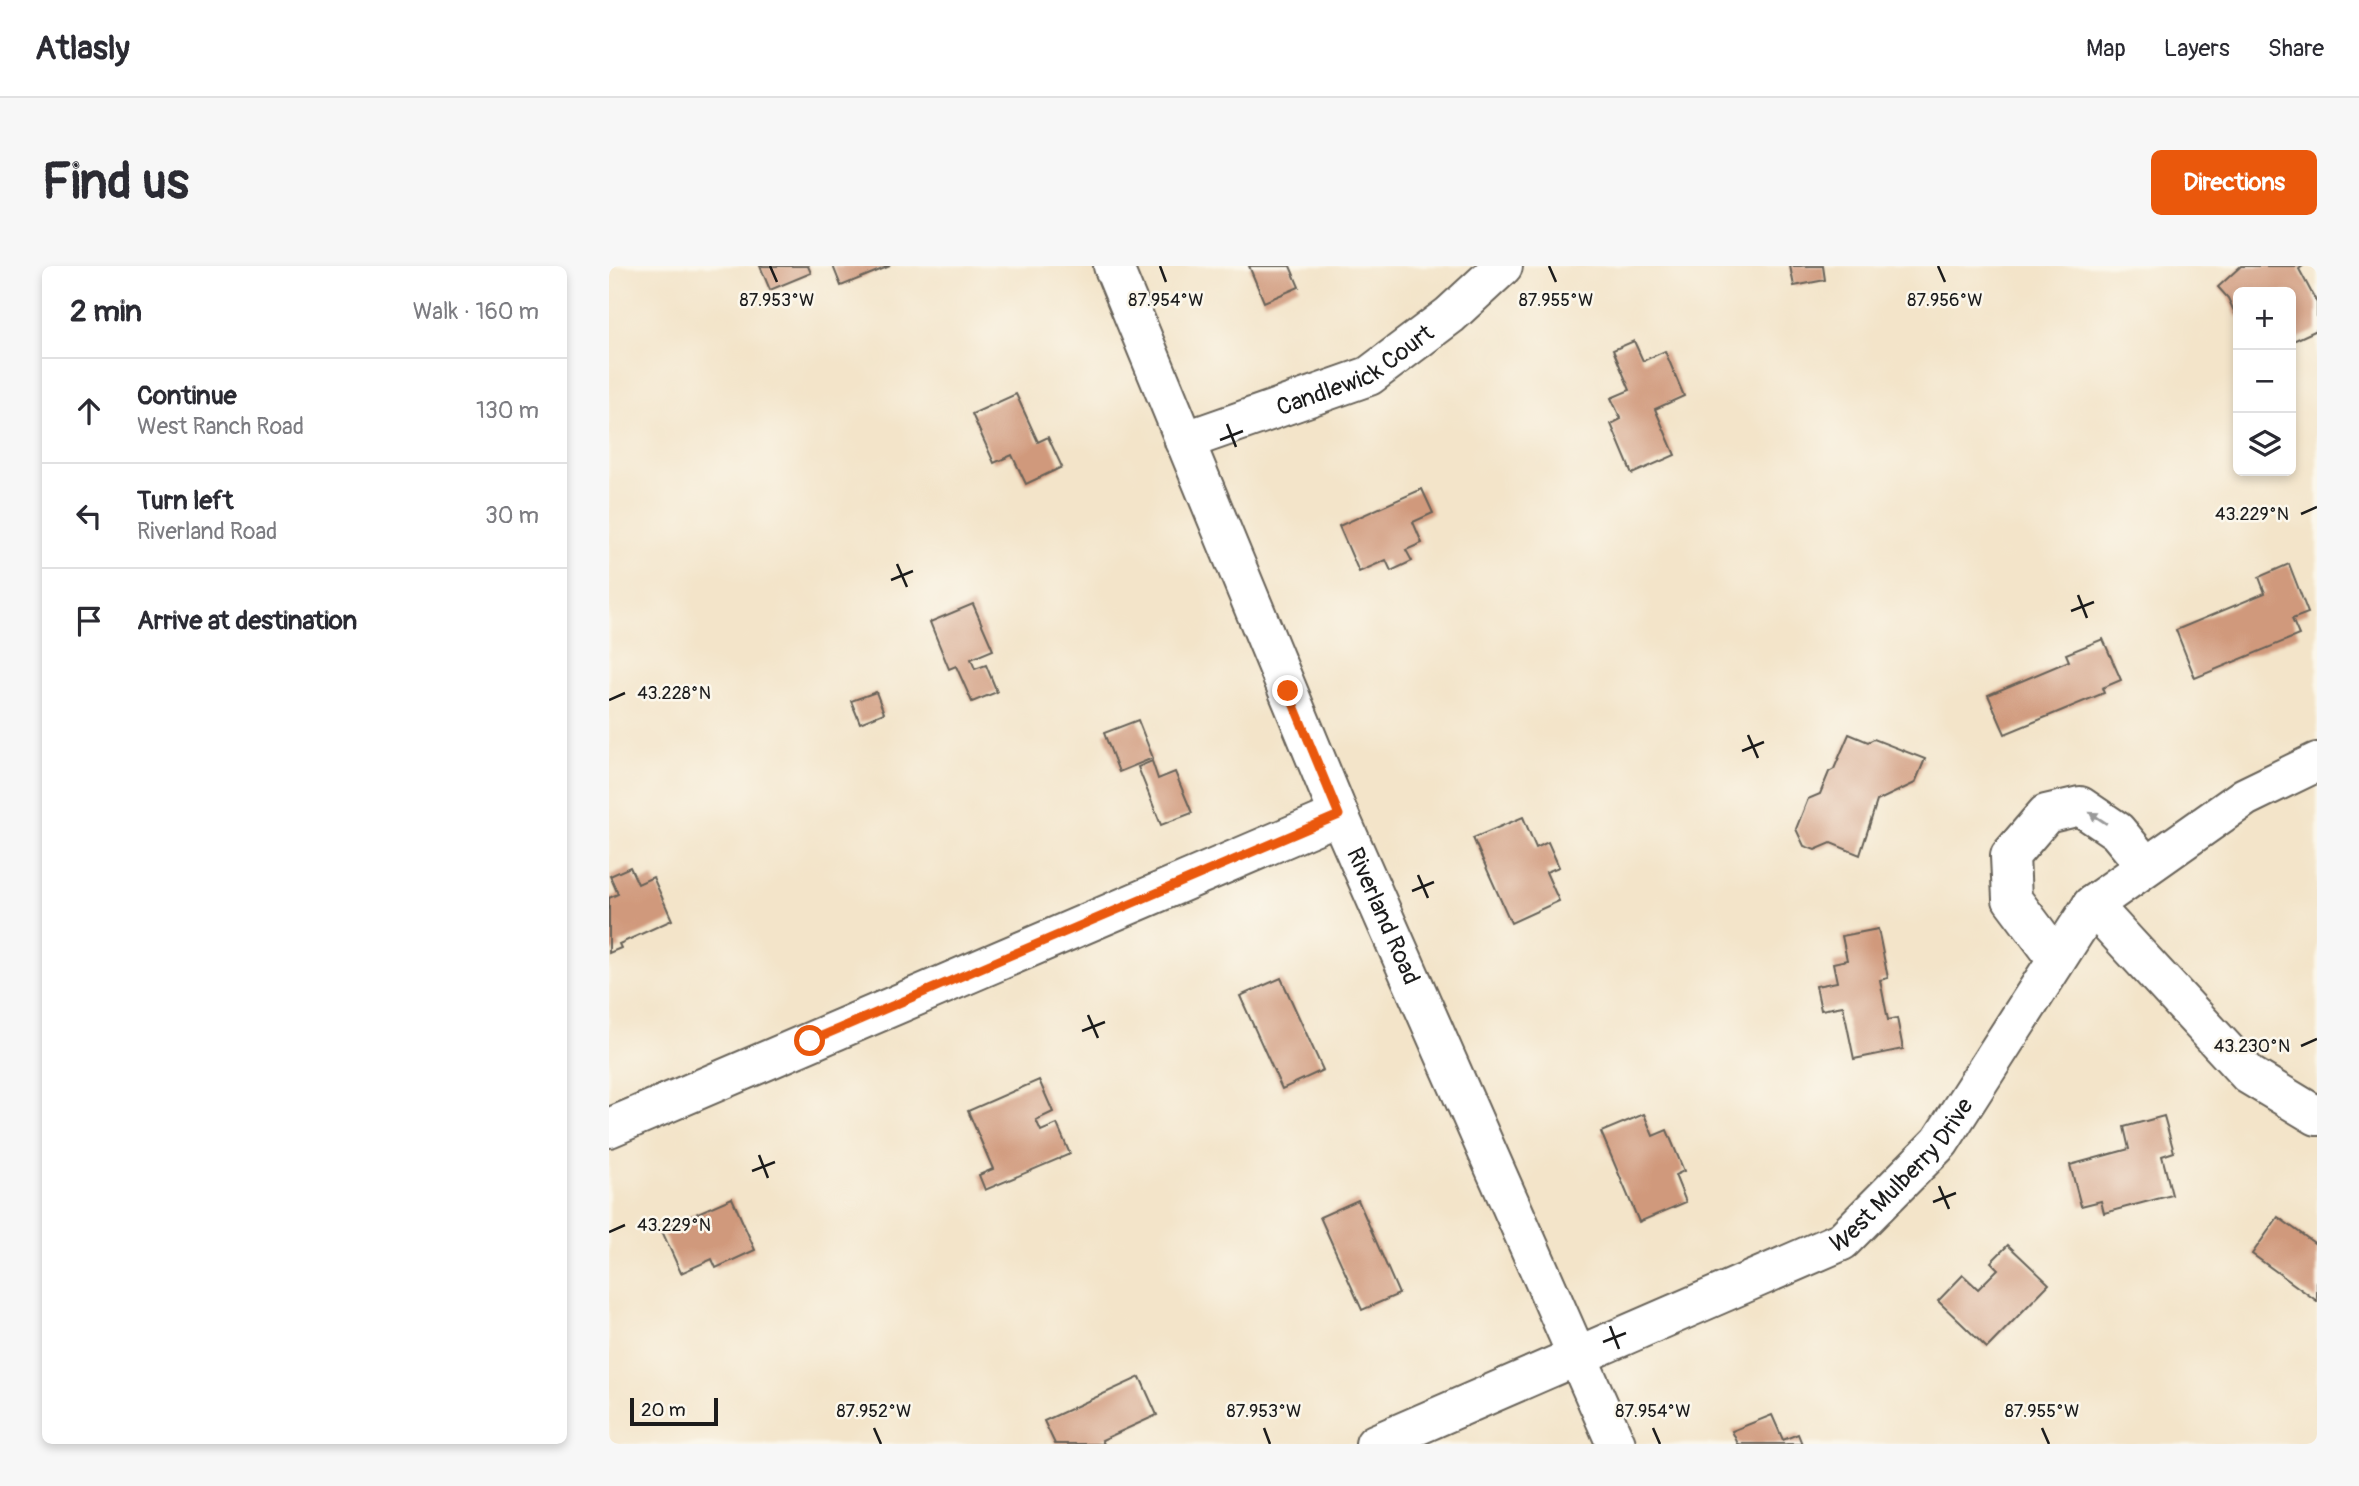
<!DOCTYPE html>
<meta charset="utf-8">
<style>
:root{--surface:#fff;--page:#f7f7f7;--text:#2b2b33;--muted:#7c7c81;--line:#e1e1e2;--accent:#ea580c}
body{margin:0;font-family:Pangolin,sans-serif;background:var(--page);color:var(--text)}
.controls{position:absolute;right:21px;top:21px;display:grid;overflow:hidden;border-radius:10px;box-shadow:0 4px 10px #0003}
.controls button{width:63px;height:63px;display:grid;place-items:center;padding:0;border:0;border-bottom:2px solid var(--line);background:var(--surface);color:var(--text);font:35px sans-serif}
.scale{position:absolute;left:21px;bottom:18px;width:88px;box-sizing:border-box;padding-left:7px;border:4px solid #1c1c1c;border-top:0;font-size:19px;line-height:24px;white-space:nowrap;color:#1c1c1c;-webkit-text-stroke:5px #fbf7ec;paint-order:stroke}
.stop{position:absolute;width:21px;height:21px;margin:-16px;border:5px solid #ea580c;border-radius:50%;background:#fff}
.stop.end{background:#ea580c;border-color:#fff;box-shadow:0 2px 7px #0008}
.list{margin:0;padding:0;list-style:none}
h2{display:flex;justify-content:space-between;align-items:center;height:91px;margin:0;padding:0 28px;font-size:30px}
h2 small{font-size:23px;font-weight:400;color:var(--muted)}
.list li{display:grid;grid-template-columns:46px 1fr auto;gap:21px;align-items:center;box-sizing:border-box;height:105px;padding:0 28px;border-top:2px solid var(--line)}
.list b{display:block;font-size:26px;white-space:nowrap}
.list p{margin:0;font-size:23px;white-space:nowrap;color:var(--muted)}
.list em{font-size:23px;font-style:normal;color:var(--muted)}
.icon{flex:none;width:38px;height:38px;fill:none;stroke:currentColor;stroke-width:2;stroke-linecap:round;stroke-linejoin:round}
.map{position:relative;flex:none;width:1708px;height:1178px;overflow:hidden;border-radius:10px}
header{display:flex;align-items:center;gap:42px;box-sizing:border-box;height:98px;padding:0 35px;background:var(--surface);border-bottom:2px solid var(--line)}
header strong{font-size:33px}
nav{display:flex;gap:38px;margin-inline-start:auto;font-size:24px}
.intro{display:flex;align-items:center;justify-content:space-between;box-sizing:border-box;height:168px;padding:0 42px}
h1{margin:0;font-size:49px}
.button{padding:18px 32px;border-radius:10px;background:var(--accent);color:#fff;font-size:24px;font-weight:700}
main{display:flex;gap:42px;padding:0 42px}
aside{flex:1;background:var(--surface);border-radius:10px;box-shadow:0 4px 10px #0003}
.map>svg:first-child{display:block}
.building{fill:#d0997c}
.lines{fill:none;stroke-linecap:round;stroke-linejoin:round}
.minor-casing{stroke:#676259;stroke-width:42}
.minor{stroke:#fff;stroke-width:38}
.oneway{fill:#999}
.route{stroke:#ea580c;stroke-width:9}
.ticks{fill:none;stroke:#1c1c1c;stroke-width:2.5}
.labels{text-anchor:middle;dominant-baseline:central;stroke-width:5;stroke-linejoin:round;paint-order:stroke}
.street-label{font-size:24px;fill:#1c1c1c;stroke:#fbf7ec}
.ticks-label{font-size:18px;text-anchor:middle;fill:#1c1c1c;stroke:#fbf7ec;stroke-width:5;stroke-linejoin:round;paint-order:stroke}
</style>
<header>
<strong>Atlasly</strong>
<nav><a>Map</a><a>Layers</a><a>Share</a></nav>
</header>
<div class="intro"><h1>Find us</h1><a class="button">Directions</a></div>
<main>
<aside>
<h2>2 min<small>Walk · 160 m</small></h2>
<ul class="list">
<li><svg class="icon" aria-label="ahead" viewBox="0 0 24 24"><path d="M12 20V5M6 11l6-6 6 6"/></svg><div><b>Continue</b><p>West Ranch Road</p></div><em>130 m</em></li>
<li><svg class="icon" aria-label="left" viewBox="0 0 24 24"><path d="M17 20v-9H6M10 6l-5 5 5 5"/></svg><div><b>Turn left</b><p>Riverland Road</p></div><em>30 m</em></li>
<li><svg class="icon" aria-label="arrive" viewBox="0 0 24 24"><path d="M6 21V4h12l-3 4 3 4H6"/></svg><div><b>Arrive at destination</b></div></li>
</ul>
</aside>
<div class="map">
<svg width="1708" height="1178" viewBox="0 0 1708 1178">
<rect width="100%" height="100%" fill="#fbf7ec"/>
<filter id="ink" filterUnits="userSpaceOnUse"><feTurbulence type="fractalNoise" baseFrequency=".0143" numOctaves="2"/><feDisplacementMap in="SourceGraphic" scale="14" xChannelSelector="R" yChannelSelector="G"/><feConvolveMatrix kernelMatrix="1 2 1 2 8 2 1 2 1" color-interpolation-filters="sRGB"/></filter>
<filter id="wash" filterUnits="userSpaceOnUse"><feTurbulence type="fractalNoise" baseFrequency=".00686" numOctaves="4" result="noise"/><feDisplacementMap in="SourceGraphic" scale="28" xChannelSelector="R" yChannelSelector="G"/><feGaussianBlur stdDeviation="1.57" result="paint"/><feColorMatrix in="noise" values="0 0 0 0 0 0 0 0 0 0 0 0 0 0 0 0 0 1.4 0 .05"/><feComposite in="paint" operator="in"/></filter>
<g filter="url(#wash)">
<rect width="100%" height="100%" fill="#f3e4c9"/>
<g id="blocks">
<!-- building -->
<g class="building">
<path d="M 151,0 L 199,0 L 202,7 L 161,24 Z"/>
<path d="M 224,0 L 281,0 L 232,20 Z"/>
<path d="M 640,0 L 681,0 L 690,21 L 655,36 Z"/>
<path d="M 1181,0 L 1214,0 L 1216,14 L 1185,20 Z"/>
<path d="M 1632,0 L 1694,0 L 1690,3 L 1708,37 L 1708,64 L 1682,76 L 1682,26 L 1629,26 L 1629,54 L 1619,32 L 1609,21 Z"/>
<path d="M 1025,75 L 1034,95 L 1056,85 L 1075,130 L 1046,143 L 1066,189 L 1023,208 L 1002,158 L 1012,153 L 1002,132 L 1021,124 L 1004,84 Z"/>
<path d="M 407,128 L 429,176 L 439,171 L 453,201 L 417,218 L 403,189 L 385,197 L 363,148 Z"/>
<path d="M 813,223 L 824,247 L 804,256 L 813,277 L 797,284 L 803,295 L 782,305 L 777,294 L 750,306 L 730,260 Z"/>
<path d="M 1680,298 L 1699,347 L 1683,353 L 1690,369 L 1586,412 L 1567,364 L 1656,327 L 1650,311 Z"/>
<path d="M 364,338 L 384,384 L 362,393 L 366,403 L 377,399 L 388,426 L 363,436 L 347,400 L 340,403 L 321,356 Z"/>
<path d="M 1494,373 L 1512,414 L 1493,422 L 1495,427 L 1396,468 L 1379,429 L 1460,395 L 1457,388 Z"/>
<path d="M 267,426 L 275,447 L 251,457 L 242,435 Z"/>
<path d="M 529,454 L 544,492 L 510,506 L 495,467 Z"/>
<path d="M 1240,468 L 1259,476 L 1265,473 L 1316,493 L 1306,517 L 1268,535 L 1251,589 L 1222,577 L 1206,584 L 1195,580 L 1187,563 L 1199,533 L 1211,528 L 1220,506 L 1225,503 Z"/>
<path d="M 543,495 L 549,513 L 566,506 L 583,547 L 552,559 L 529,501 Z"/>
<path d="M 914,551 L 927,582 L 939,576 L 950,601 L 937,606 L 950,635 L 902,657 L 864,572 Z"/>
<path d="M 21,601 L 29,618 L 44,611 L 63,654 L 10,678 L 12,682 L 0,687 L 0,632 L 9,628 L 1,610 Z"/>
<path d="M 1269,663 L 1279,712 L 1271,714 L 1279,754 L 1288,752 L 1294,783 L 1245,793 L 1234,740 L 1212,744 L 1207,720 L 1228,716 L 1224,697 L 1238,694 L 1233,670 Z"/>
<path d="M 672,712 L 714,804 L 673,823 L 631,730 Z"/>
<path d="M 430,814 L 444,846 L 427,854 L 432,865 L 448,858 L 461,888 L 376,924 L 370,909 L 384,903 L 359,845 Z"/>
<path d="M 1035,848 L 1044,870 L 1058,864 L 1075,905 L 1066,909 L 1077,936 L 1030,956 L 992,866 Z"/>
<path d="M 1555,850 L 1565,886 L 1553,890 L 1563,929 L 1495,947 L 1492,935 L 1472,940 L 1461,899 L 1520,883 L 1515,861 Z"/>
<path d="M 123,932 L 146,984 L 107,1002 L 103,993 L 72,1007 L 52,963 Z"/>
<path d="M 749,934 L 790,1028 L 753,1044 L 711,951 Z"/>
<path d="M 1669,951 L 1708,979 L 1708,1035 L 1643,988 Z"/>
<path d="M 1399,979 L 1440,1018 L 1378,1082 L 1329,1035 L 1354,1009 L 1369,1023 L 1389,1003 L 1382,996 Z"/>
<path d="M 531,1111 L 548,1149 L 493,1174 L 495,1178 L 446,1178 L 435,1155 Z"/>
<path d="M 1163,1149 L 1174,1174 L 1189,1168 L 1193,1178 L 1129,1178 L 1123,1165 Z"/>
</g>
</g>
</g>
<g filter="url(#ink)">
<use href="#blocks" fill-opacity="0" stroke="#676259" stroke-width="2"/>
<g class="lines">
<!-- minor casing -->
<g class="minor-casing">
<g id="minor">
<path id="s1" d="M 504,0 L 730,549 L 1007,1178"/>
<path id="s2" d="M 575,175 L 760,110 L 841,49 L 894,0"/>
<path d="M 1483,639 L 1640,809 L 1708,850"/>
<path d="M 1448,693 L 1403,633 L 1401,590 L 1437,548 L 1471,540 L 1508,565 L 1537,600"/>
<path d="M 0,862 L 730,549"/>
<path id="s3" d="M 766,1178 L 1233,975 L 1331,876 L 1483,639 L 1636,531 L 1708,496"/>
</g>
</g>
<!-- minor -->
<use href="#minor" class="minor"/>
</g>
<!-- one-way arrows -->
<defs><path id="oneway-solid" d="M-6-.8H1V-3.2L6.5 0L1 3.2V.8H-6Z" transform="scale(1.75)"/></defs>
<use class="oneway" href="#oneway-solid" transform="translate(1489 552) rotate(-147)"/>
</g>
<g class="lines" filter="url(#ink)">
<!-- route -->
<path class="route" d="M 201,775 L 730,549 L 679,425"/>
</g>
<!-- ticks -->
<path class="ticks" d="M 161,0 L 168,16M 551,0 L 557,16M 940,0 L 947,16M 1329,0 L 1336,16M 618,158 L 627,181M 611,174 L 634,165M 1692,248 L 1708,241M 288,298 L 298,321M 282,314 L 304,305M 1469,329 L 1478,352M 1462,345 L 1485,336M 0,434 L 16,427M 1139,469 L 1149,492M 1133,485 L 1155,476M 809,609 L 819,632M 803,625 L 825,616M 479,749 L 489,772M 473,765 L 496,756M 1692,780 L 1708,773M 150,889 L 159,912M 143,905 L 166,896M 1330,920 L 1340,943M 1324,936 L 1347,927M 0,966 L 16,959M 1001,1060 L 1010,1083M 994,1076 L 1017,1067M 265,1162 L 272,1178M 655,1162 L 661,1178M 1044,1162 L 1051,1178M 1433,1162 L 1440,1178"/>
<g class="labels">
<!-- street labels -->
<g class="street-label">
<text stroke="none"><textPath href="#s2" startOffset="186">Candlewick Court</textPath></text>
<text stroke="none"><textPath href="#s1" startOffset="704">Riverland Road</textPath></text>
<text stroke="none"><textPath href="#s3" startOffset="598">West Mulberry Drive</textPath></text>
</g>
</g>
<g class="ticks-label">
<text x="168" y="40">87.953°W</text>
<text x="557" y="40">87.954°W</text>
<text x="947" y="40">87.955°W</text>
<text x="1336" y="40">87.956°W</text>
<text x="1643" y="254">43.229°N</text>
<text x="65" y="433">43.228°N</text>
<text x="1643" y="786">43.230°N</text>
<text x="65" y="965">43.229°N</text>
<text x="265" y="1151">87.952°W</text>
<text x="655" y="1151">87.953°W</text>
<text x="1044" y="1151">87.954°W</text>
<text x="1433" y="1151">87.955°W</text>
</g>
</svg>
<div class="controls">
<button>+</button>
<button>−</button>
<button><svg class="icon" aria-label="layers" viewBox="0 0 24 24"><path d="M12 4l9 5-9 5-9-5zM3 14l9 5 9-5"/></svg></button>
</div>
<div class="scale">20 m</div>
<div class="stop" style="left:201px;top:775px"></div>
<div class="stop end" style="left:679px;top:425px"></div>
</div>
</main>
